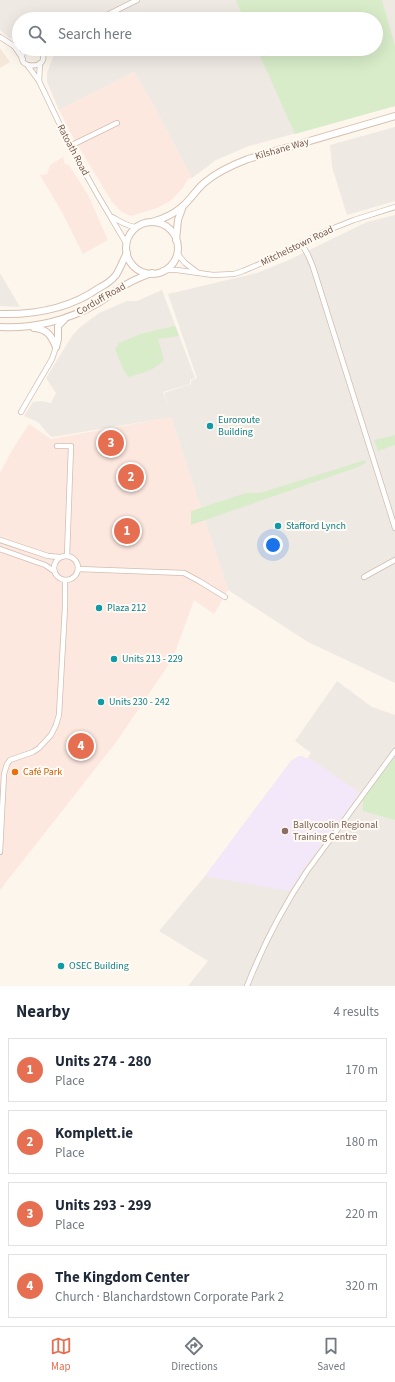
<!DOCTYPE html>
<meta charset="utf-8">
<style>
:root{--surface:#fff;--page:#f6f6f7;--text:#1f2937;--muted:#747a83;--line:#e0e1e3;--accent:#e76f51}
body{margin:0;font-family:"Source Sans 3",sans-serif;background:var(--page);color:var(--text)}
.you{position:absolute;left:273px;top:545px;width:14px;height:14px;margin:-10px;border:3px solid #fff;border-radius:50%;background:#1a73e8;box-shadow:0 0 0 6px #1a73e833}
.badge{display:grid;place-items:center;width:26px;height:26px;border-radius:50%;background:var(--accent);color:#fff;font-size:13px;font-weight:700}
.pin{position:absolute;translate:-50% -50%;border:2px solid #fff;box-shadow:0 1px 4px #0006}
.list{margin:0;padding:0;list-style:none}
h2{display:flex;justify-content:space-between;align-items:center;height:52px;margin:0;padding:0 16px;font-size:17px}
h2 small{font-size:13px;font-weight:400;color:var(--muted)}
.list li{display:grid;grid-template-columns:26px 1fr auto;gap:12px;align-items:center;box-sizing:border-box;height:64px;margin:0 8px 8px;padding:0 8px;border:1px solid var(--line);border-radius:0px}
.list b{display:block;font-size:15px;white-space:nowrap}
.list p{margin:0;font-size:13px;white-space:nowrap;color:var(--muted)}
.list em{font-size:13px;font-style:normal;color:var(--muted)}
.icon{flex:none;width:22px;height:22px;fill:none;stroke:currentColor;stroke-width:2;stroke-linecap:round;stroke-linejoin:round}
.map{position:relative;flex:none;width:395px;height:986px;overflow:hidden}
.search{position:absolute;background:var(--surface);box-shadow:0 4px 16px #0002;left:12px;right:12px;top:12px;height:44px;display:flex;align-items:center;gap:10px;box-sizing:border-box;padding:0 14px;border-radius:22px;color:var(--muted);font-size:15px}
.sheet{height:340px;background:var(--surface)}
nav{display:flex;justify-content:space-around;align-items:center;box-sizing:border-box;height:56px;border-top:1px solid var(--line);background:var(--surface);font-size:11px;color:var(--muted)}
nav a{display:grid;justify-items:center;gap:2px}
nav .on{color:var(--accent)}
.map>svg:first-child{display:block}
.residential{fill:#f5e8da}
.commercial{fill:#fde8e0}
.industrial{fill:#efe9e4}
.education{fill:#f3e8fa}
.green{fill:#d8ecc9}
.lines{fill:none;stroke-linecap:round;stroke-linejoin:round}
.street-casing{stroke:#d1beb0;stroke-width:6}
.secondary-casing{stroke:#d6c0b0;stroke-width:8}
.street{stroke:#fff;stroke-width:4.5}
.secondary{stroke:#fff;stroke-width:6}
.culture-dot{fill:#0f9aa8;stroke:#fffaf3;stroke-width:1.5}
.food-dot{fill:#e8710a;stroke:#fffaf3;stroke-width:1.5}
.education-dot{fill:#8d6e63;stroke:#fffaf3;stroke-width:1.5}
.labels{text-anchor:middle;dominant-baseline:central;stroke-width:4;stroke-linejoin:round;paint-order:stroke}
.street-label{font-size:10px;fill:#7a5c4d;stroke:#fffaf3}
.culture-label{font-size:10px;fill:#0d838f;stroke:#fffaf3;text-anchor:start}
.food-label{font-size:10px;fill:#c56008;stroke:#fffaf3;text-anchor:start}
.education-label{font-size:10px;fill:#785e54;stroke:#fffaf3;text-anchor:start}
</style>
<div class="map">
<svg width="395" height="986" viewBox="0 0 395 986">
<rect width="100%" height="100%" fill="#fdf6ec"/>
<!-- residential -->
<path class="residential" d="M 0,48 L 10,62 L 0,68 Z"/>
<!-- commercial -->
<g class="commercial">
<path d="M 134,72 L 155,108 L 192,178 L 188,179 L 182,189 L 170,201 L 157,208 L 131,216 L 122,212 L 112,202 L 74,139 L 59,110 Z"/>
<path d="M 63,157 L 65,164 L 69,165 L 88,195 L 108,240 L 83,254 L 62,212 L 40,175 L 47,174 L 50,165 Z"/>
<path d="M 171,417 L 228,590 L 214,614 L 194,600 L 173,658 L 117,741 L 0,890 L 0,473 L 11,452 L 29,424 L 51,439 Z"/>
</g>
<!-- industrial -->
<g class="industrial">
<path d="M 0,0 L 395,0 L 395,106 L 249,146 L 216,160 L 192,178 L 155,108 L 134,72 L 59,110 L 47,82 L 47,73 L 55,52 L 61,49 L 376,49 L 376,19 L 19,19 L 19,41 L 9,38 L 0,30 Z"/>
<path d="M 395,127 L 395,201 L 347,215 L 332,167 L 330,145 Z"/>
<path d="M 395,215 L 395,683 L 308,642 L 228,590 L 171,417 L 53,437 L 50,436 L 38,422 L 24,416 L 33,402 L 42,401 L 51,403 L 56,393 L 46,378 L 72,336 L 79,328 L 99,313 L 127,301 L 137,301 L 162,290 L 195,378 L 190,380 L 190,384 L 163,392 L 169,409 L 164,393 L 191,384 L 191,381 L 197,378 L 168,294 L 257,273 L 291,259 L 367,222 Z"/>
<path d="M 0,273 L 20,307 L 0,306 Z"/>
<path d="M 337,681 L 372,707 L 395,715 L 395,986 L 188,986 L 208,961 L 159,931 L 205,876 L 291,761 L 299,756 L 302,756 L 307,759 L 311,753 L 295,741 Z"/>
</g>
<!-- education -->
<path class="education" d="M 299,756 L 302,756 L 306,759 L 308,757 L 360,793 L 304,868 L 289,891 L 205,876 L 291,761 Z"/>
<!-- green -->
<g class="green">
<path d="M 236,0 L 382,0 L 395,46 L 395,106 L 295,134 L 257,49 L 376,49 L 376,19 L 244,19 Z"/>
<path d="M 175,326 L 179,336 L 158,339 L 164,360 C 155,370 142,373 129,377 L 124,371 L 115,349 L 119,343 L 140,334 Z"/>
<path d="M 395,435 L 395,445 L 378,451 L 374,440 Z"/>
<path d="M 365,460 L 366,463 L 358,467 L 191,525 L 191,511 L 246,493 L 260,493 Z"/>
<path d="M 395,757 L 395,820 L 363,811 L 363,798 Z"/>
</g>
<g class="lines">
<!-- street casing -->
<g class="street-casing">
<g id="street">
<path d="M 99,19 L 137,0"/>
<path d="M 0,37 L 14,46"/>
<path d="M 19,47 L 14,46 L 23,59"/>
<path d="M 26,49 C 7,71 58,71 39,49"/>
<path d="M 28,66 L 39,81 L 40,63"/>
<path d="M 39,81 L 70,146 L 97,194 L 126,243"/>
<path d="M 70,146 L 117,123"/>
<path d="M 112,217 C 120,221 127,227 137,227"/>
<path d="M 301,243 L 308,255 L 313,267 L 395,528"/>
<path d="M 177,253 L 185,263 L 197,272"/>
<path d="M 163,270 L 177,270 L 213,275 L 234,274 L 243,271 L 262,263 L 326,231 L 354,220 L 395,207"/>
<path d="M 21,412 L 52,359 L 56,347"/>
<path d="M 57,446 L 71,446 L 67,556"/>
<path d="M 0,540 L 48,556 L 60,557"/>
<path d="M 0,549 L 45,565 L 54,571"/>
<circle cx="66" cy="568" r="12"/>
<path d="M 78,569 L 184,573 L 199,581 L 225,597"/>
<path d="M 364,577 L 395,560"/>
<path d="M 0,852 L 4,774 L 7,764 L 10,760 L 33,752 L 39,748 L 51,735 L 56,725 L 59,715 L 65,607 L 65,580"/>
<path d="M 247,986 C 263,945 283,907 307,871 L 395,751"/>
</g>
</g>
<!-- secondary casing -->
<g class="secondary-casing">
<g id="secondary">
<path d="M 152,222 C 163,219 174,214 183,206 C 191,199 196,190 204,183 C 217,172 232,165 248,159 L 395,116"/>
<circle cx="152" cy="248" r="26"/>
<path d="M 176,240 L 178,220 L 183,206"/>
<path d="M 0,314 C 36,315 69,309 99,288 C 105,285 112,280 116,275 C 120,269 123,260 127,253"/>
<path d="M 0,327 C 34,329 69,320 98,303 C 105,299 112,293 119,289 C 129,282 140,277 152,273"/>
<path d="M 34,328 C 47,329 51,335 56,347"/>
<path d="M 56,347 L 58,339 L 58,326 L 64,320"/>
</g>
</g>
<!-- street -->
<use href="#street" class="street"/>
<!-- secondary -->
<use href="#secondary" class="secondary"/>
</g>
<!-- markers -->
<g class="culture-dot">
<circle cx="210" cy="426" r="4"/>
<circle cx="278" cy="526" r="4"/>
<circle cx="99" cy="608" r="4"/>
<circle cx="114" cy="659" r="4"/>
<circle cx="101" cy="702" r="4"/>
<circle cx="61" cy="966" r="4"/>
</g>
<circle class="food-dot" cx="15" cy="772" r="4"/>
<circle class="education-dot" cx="285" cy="831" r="4"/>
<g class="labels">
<!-- street labels -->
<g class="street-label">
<text transform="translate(282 149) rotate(-16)">Kilshane Way</text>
<text transform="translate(73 150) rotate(62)">Ratoath Road</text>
<text transform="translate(297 246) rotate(-26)">Mitchelstown Road</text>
<text transform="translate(101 299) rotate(-30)">Corduff Road</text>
</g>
<!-- culture labels -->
<g class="culture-label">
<text x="218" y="420">Euroroute<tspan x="218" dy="12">Building</tspan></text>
<text x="286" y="526">Stafford Lynch</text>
<text x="107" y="608">Plaza 212</text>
<text x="122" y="659">Units 213 - 229</text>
<text x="109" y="702">Units 230 - 242</text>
<text x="69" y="966">OSEC Building</text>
</g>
<!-- food labels -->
<g class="food-label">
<text x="23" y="772">Café Park</text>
</g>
<!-- education labels -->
<g class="education-label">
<text x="293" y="825">Ballycoolin Regional<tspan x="293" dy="12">Training Centre</tspan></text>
</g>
</g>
</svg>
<div class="you"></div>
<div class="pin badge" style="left:127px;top:531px">1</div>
<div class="pin badge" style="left:131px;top:477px">2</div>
<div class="pin badge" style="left:111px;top:443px">3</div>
<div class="pin badge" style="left:81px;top:746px">4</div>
<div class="search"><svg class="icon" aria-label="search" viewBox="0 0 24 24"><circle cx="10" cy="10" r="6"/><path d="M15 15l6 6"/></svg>Search here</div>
</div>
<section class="sheet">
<h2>Nearby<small>4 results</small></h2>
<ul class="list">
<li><span class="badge">1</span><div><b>Units 274 - 280</b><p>Place</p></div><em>170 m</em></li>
<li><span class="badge">2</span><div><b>Komplett.ie</b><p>Place</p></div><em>180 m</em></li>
<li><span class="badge">3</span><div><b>Units 293 - 299</b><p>Place</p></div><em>220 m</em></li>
<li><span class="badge">4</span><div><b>The Kingdom Center</b><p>Church · Blanchardstown Corporate Park 2</p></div><em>320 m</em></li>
</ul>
</section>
<nav>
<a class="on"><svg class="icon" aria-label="map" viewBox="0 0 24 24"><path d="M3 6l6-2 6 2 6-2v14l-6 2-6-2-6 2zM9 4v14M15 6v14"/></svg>Map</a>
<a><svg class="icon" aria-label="directions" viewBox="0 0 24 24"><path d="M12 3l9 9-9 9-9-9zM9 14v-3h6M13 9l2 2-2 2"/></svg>Directions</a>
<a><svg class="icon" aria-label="saved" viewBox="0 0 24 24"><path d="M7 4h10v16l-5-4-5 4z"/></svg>Saved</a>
</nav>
